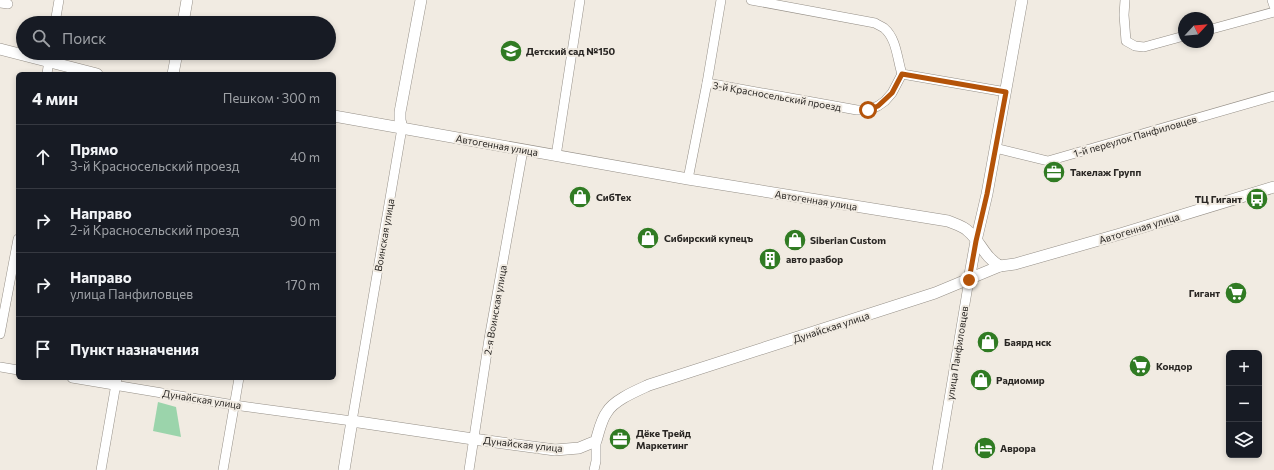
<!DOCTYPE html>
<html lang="ru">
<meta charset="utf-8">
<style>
:root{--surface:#171b24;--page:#20242c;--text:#f1f3f6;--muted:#9ea1a6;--line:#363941}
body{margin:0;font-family:Commissioner,sans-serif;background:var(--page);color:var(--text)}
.controls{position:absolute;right:12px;bottom:12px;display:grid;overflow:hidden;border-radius:6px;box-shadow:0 2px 6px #0003}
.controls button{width:36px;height:36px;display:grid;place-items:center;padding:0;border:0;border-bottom:1px solid var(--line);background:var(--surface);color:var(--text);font:20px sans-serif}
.compass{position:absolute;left:1178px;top:12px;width:36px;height:36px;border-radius:50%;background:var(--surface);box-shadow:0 2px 6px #0003;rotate:64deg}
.stop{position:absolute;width:12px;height:12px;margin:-9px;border:3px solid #b45309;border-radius:50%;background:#fff}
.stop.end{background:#b45309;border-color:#fff;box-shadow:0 1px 4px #0008}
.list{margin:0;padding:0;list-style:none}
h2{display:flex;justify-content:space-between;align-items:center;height:52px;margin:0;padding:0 16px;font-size:17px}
h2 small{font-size:13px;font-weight:400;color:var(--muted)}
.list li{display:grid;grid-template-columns:26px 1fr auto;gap:12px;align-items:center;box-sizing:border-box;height:64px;padding:0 16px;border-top:1px solid var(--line)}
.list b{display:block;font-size:15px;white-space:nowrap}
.list p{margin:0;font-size:13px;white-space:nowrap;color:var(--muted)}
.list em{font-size:13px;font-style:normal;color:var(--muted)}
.icon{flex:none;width:22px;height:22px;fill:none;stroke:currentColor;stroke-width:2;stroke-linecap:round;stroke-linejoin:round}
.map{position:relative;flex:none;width:1274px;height:470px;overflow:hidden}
.search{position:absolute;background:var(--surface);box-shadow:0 2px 6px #0003;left:16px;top:16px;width:320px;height:44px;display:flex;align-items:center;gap:10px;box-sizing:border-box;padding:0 14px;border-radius:22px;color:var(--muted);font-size:15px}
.panel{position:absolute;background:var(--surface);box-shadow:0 2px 6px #0003;left:16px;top:72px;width:320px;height:308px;border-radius:6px}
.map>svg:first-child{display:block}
.green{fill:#9bd4ab}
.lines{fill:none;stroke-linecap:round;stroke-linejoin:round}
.minor-casing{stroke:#958f87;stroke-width:10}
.tertiary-casing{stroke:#958f87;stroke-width:12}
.minor{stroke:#fff;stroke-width:9}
.tertiary{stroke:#fff;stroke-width:11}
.route{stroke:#b45309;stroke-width:5}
.labels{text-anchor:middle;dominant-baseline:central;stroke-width:4;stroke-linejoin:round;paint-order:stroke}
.poi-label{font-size:10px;font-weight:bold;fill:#2a2724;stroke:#f1ebe2;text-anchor:start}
.street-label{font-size:10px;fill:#2a2724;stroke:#f1ebe2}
</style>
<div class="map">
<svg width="1274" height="470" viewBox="0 0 1274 470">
<rect width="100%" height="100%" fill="#f1ebe2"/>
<!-- green -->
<path class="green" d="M 158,402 L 176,407 L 181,437 L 153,431 Z"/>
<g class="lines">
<!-- minor casing -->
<g class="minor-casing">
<g id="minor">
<path d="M 751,0 L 875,23 C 878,25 881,26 884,28 C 897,39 897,59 902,74 L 1006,92"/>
<path d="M 1125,0 L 1124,15 L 1126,41 L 1135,46 L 1144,47 L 1184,36"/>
<path d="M 1272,0 L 1274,6"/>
<path d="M 0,3 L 8,4"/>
<path d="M 55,23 L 59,0"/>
<path d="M 1208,30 L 1274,12"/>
<path d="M 47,74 L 50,53"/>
<path d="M 707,83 L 857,110 L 868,110 L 878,106 L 885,101 L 892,93 L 902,74"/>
<path d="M 995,148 L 1048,161 L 1274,96"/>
<path d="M 556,156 L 580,0"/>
<path d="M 688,179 L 707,83 L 721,0"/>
<path d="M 0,334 L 18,239"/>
<path d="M 0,367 L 18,370"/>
<path d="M 72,378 L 234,405 L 352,421 L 402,128"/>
<path d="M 101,470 L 117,378"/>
<path d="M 223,470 L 239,378"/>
<path d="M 469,470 L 489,339 L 523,150"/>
<path d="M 594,470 L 596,461 L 596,441"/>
<path d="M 937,470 L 969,280"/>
</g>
</g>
<!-- tertiary casing -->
<g class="tertiary-casing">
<g id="tertiary">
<path d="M 183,23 L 187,0"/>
<path d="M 0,49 L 97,74"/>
<path d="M 173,74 L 177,53"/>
<path d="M 334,116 L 688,179 L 948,221 C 955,224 963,226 968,231 C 981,242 984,257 1000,266 L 1015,264 L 1120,234 L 1274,187"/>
<path d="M 402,128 L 400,120 L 400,112 L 421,0"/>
<path d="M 969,280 L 976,241 L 987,194 L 1022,0"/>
<path d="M 344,470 L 352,421 L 473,439 L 555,450 L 579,448 L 596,441 C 599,431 601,420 607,412 C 614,400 636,391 649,385 L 935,293 L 1000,266"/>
</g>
</g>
<!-- minor -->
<use href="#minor" class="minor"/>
<!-- tertiary -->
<use href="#tertiary" class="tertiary"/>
</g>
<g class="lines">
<!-- route -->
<path class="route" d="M 868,110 L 878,106 L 892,93 L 902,74 L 1006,92 L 987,194 L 976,241 L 969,280"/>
</g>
<!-- icons -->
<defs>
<g id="school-disc" transform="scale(1.15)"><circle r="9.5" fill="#307b23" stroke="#f1ebe2"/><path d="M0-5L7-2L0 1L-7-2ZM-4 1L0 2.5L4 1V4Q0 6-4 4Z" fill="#fff"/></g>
<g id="office-disc" transform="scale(1.15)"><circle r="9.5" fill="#307b23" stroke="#f1ebe2"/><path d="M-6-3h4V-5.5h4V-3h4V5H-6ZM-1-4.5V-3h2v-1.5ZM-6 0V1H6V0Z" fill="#fff"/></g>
<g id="shop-disc" transform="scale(1.15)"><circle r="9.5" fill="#307b23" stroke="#f1ebe2"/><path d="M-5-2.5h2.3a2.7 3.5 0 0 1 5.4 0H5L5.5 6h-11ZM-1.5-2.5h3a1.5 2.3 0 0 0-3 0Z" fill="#fff"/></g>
<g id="bus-disc" transform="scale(1.15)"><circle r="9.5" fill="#307b23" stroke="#f1ebe2"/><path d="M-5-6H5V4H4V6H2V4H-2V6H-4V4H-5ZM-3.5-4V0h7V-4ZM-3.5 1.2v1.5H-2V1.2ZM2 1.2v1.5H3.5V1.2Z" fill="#fff"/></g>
<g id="building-disc" transform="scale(1.15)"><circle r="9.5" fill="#307b23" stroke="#f1ebe2"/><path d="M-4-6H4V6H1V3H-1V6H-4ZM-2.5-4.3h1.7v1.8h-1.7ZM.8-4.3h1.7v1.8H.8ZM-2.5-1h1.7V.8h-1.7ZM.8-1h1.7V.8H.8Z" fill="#fff"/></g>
<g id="supermarket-disc" transform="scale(1.15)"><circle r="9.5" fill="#307b23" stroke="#f1ebe2"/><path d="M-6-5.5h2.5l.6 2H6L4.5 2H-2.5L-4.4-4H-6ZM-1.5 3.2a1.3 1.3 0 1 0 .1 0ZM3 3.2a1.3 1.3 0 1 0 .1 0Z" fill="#fff"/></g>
<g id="hotel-disc" transform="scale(1.15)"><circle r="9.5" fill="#307b23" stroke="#f1ebe2"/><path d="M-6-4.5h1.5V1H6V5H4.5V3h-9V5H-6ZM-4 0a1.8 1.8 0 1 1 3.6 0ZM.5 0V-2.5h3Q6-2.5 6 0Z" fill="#fff"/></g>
</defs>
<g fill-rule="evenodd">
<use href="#school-disc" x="511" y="51"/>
<use href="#office-disc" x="1054" y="172"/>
<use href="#shop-disc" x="580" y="197"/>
<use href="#bus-disc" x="1257" y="199"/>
<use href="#shop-disc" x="648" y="238"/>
<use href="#shop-disc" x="795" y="240"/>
<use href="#building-disc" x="770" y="259"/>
<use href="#supermarket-disc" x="1236" y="293"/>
<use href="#shop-disc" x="988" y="342"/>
<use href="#supermarket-disc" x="1140" y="366"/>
<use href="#shop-disc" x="981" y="380"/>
<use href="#office-disc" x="620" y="439"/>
<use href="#hotel-disc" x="985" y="448"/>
</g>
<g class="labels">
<!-- poi labels -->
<g class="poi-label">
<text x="526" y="51">Детский сад №150</text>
<text x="1070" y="172">Такелаж Групп</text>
<text x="596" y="197">СибТех</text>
<text x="1242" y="199" text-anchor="end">ТЦ Гигант</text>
<text x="664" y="238">Сибирский купецъ</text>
<text x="810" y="240">Siberian Custom</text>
<text x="786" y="259">авто разбор</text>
<text x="1220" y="293" text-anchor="end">Гигант</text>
<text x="1004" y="342">Баярд нск</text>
<text x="1156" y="366">Кондор</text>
<text x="996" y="380">Радиомир</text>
<text x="636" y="433">Дёке Трейд<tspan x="636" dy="12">Маркетинг</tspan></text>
<text x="1000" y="448">Аврора</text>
</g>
<!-- street labels -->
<g class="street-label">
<text transform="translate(777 96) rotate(10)">3-й Красносельский проезд</text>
<text transform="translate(1135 136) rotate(-16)">1-й переулок Панфиловцев</text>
<text transform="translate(497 145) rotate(10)">Автогенная улица</text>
<text transform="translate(816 200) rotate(9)">Автогенная улица</text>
<text transform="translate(1139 228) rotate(-17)">Автогенная улица</text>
<text transform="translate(384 235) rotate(-80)">Воинская улица</text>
<text transform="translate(495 310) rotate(-80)">2-я Воинская улица</text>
<text transform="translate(831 327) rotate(-18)">Дунайская улица</text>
<text transform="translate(957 353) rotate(-81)">улица Панфиловцев</text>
<text transform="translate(202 399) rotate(9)">Дунайская улица</text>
<text transform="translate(523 444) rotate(6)">Дунайская улица</text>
</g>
</g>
</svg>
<div class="controls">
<button>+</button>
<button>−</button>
<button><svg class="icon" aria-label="layers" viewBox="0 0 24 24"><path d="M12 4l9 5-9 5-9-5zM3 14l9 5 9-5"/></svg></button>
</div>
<svg class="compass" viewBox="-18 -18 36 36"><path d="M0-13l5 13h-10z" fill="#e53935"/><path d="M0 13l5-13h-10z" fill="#9ea1a6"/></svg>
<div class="stop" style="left:868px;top:110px"></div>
<div class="stop end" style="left:969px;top:280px"></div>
<div class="search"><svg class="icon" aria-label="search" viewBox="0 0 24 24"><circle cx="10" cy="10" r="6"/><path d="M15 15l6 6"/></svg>Поиск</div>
<section class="panel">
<h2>4 мин<small>Пешком · 300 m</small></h2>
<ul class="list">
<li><svg class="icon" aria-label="ahead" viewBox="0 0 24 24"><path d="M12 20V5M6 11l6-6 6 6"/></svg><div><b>Прямо</b><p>3-й Красносельский проезд</p></div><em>40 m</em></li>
<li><svg class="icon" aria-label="right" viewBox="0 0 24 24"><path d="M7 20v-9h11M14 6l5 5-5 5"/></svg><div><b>Направо</b><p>2-й Красносельский проезд</p></div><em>90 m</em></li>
<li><svg class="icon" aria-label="right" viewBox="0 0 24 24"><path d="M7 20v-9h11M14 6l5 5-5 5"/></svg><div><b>Направо</b><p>улица Панфиловцев</p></div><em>170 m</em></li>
<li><svg class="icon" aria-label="arrive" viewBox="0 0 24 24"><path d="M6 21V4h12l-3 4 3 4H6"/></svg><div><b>Пункт назначения</b></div></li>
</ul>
</section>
</div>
